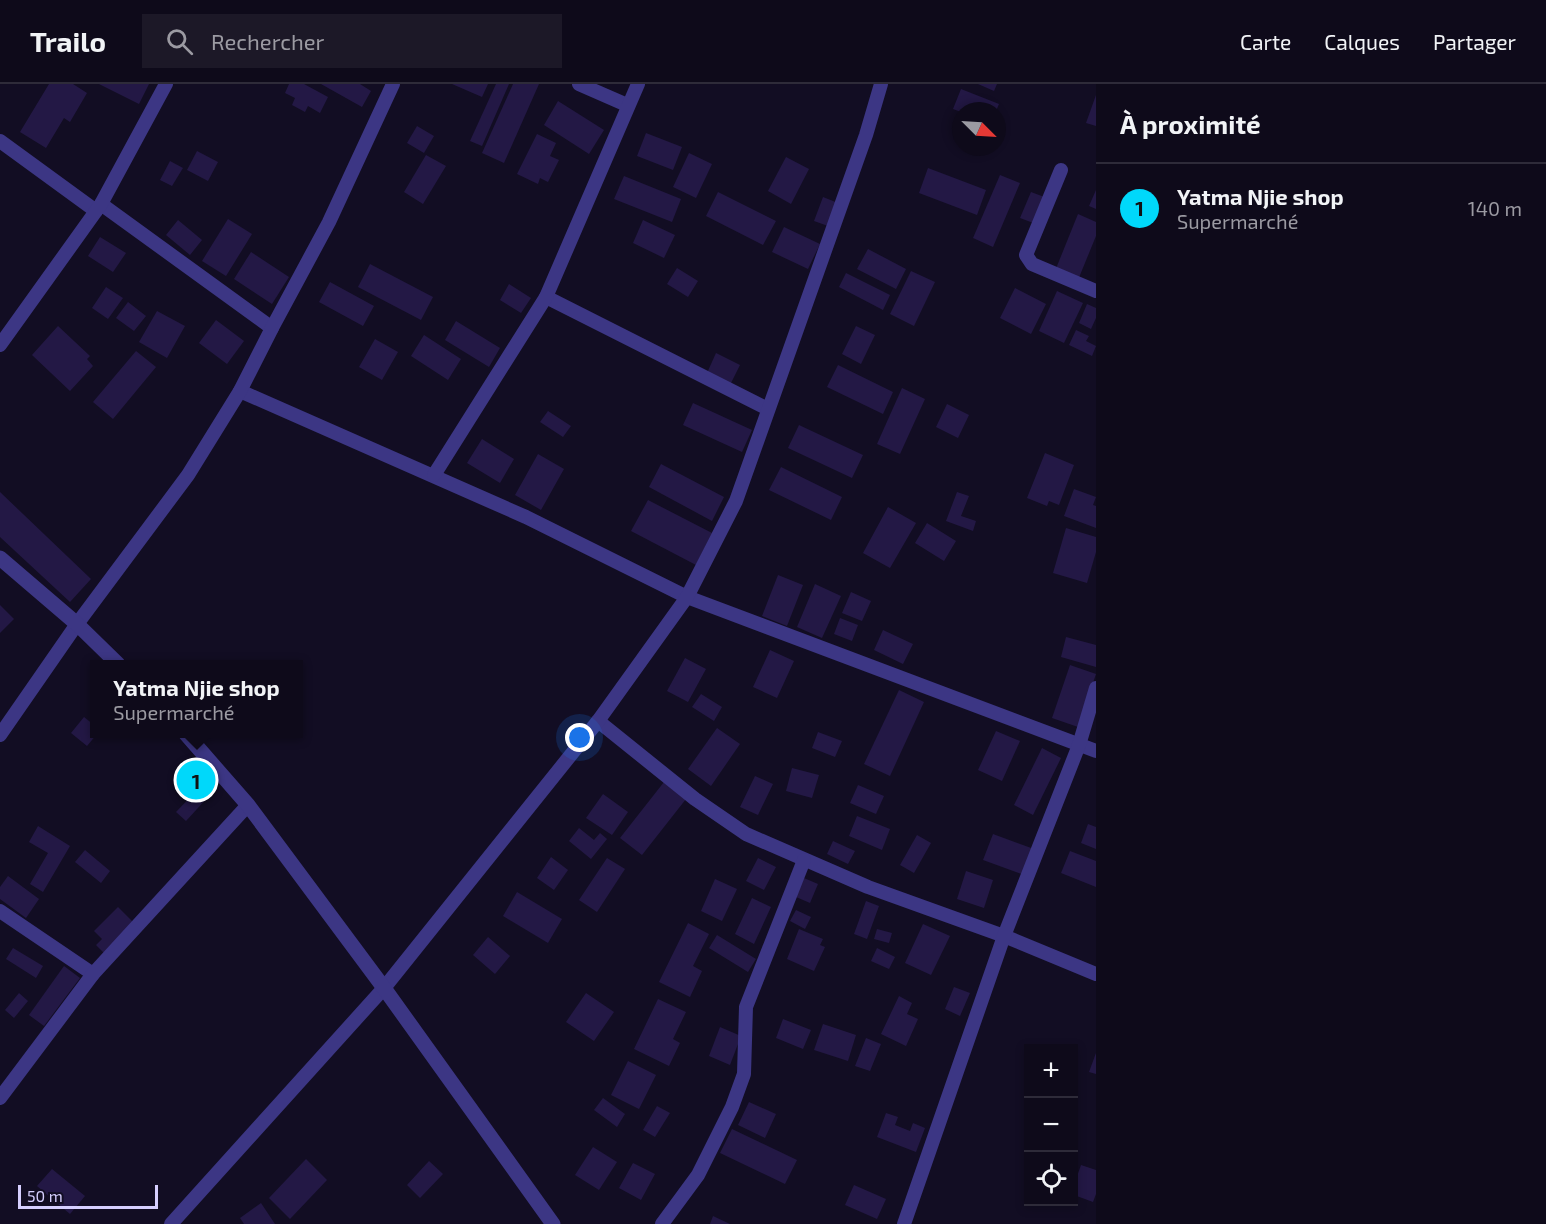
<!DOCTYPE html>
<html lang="fr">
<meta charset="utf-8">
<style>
:root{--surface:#0e0a1a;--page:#1c1827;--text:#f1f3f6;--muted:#9b9aa2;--line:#2e2b39;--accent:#00d8fa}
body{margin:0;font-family:"Exo 2",sans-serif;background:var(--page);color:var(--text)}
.controls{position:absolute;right:18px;bottom:18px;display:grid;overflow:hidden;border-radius:0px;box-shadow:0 3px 9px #0003}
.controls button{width:54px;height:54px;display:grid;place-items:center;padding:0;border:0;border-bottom:2px solid var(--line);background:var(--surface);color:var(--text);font:30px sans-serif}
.compass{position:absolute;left:952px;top:18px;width:54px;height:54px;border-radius:50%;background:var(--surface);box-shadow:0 3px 9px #0003;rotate:114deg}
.scale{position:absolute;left:18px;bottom:15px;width:140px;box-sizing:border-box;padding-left:6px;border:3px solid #d6cfff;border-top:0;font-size:16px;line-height:21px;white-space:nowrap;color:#d6cfff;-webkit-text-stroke:4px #120d23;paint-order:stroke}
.you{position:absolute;left:580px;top:654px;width:21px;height:21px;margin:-15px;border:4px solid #fff;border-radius:50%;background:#1a73e8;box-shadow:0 0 0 9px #1a73e833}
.badge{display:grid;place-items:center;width:39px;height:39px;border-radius:50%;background:var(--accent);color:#111;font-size:20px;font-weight:700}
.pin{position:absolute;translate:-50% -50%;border:3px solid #fff;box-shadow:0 2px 6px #0006}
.popup{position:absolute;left:90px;top:576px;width:213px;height:78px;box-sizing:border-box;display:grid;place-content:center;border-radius:0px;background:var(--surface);filter:drop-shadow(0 2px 4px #0005);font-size:20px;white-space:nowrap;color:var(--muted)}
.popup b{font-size:22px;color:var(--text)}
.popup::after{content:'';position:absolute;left:50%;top:100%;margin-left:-12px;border:12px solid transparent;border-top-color:var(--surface)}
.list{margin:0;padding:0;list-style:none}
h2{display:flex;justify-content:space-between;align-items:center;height:78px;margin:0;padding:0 24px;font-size:26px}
h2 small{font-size:20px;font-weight:400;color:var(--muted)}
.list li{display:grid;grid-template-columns:39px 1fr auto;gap:18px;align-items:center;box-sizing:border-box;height:90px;padding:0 24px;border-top:2px solid var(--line)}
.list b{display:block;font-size:22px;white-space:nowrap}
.list p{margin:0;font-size:20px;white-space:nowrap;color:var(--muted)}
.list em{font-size:20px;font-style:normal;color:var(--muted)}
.icon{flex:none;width:33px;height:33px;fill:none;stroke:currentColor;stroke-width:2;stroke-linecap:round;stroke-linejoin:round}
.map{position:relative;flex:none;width:1096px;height:1140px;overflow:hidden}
header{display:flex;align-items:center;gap:36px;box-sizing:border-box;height:84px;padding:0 30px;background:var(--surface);border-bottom:2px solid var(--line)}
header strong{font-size:28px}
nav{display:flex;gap:33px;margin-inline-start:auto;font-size:21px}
.search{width:420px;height:54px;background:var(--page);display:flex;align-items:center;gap:15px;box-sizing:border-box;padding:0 21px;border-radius:0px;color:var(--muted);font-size:22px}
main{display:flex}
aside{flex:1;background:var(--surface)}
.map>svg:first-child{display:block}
.building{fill:#231845}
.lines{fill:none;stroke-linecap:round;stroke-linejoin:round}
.minor{stroke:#3c3684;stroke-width:14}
.tertiary{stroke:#3c3684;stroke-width:15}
</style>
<header>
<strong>Trailo</strong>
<div class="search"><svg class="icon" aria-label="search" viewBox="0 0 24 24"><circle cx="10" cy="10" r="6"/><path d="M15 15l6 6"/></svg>Rechercher</div>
<nav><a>Carte</a><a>Calques</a><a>Partager</a></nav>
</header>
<main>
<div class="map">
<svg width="1096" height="1140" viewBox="0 0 1096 1140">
<rect width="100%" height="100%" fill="#120d23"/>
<!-- building -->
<g class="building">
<path d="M 49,0 L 73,0 L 87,9 L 70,38 L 64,34 L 46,64 L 20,48 Z"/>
<path d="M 99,0 L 149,0 L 139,20 Z"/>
<path d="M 289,0 L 304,0 L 328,13 L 320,29 L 308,22 L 305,28 L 292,21 L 295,14 L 285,9 Z"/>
<path d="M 321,0 L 360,0 L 371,7 L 362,23 Z"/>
<path d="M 452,0 L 488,0 L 482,13 Z"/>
<path d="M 496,0 L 509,0 L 482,62 L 470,57 Z"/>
<path d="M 513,0 L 539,0 L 504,79 L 482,69 Z"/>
<path d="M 978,0 L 997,0 L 994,7 Z"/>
<path d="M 961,5 L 999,20 L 996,27 L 961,28 L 953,25 Z"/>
<path d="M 1096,11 L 1096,42 L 1086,39 Z"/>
<path d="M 558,17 L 604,46 L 589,70 L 544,41 Z"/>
<path d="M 417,42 L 434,52 L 424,69 L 407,59 Z"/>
<path d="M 646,49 L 682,63 L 673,86 L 637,72 Z"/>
<path d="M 537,50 L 556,59 L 550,72 L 559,76 L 548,98 L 540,94 L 538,100 L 517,90 Z"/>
<path d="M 197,67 L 218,78 L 208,97 L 187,86 Z"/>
<path d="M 689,69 L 712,80 L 696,114 L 673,103 Z"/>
<path d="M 426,71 L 446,82 L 423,120 L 404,108 Z"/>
<path d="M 786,73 L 809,85 L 791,120 L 768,107 Z"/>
<path d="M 170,77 L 183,84 L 172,102 L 160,96 Z"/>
<path d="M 928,84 L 986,106 L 977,131 L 919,109 Z"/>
<path d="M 1000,91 L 1020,99 L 993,163 L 973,154 Z"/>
<path d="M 624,92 L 681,115 L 672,138 L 614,115 Z"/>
<path d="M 1096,106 L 1096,125 L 1089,122 Z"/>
<path d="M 718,108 L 776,137 L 763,161 L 706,132 Z"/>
<path d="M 1031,108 L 1047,114 L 1036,140 L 1020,134 Z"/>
<path d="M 823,113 L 838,119 L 828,142 L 814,137 Z"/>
<path d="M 1078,130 L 1096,138 L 1096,152 L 1078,196 L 1055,187 Z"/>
<path d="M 228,135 L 252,150 L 226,192 L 202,177 Z"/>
<path d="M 178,136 L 202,156 L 190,171 L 166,151 Z"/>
<path d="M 643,136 L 675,151 L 664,174 L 633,159 Z"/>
<path d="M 784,143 L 820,160 L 808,185 L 772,168 Z"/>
<path d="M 100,153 L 126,169 L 113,188 L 88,172 Z"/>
<path d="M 868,165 L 906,185 L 896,205 L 857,185 Z"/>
<path d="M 251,168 L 289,193 L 272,220 L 234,195 Z"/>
<path d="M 370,180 L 433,213 L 421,236 L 358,203 Z"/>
<path d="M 677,184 L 698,197 L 688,213 L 667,200 Z"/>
<path d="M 911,187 L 935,198 L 914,242 L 890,230 Z"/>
<path d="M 846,189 L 890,211 L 883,226 L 839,203 Z"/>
<path d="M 330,198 L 374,222 L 363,242 L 319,218 Z"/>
<path d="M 509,200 L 531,214 L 521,229 L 500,216 Z"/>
<path d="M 106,203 L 123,214 L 108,235 L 92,224 Z"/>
<path d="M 1015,204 L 1046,220 L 1031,250 L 1000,234 Z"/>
<path d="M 1057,207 L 1083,219 L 1064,259 L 1039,247 Z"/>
<path d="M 128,218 L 146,232 L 134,247 L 116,234 Z"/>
<path d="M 1087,220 L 1096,224 L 1096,234 L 1091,245 L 1079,239 Z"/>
<path d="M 157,227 L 185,242 L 167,274 L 139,258 Z"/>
<path d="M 216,236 L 244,257 L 227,280 L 199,259 Z"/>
<path d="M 456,237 L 500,264 L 489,283 L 445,256 Z"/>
<path d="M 58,242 L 90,272 L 87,275 L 93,282 L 70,307 L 32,271 Z"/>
<path d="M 856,242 L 875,251 L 861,280 L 842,270 Z"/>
<path d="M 1076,246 L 1089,252 L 1086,257 L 1096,262 L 1092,272 L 1069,261 Z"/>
<path d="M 424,251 L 461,275 L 448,296 L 411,272 Z"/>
<path d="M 375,255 L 398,268 L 382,296 L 359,283 Z"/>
<path d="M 136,267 L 156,283 L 113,335 L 93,318 Z"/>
<path d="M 716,269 L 740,281 L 730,301 L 707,289 Z"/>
<path d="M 838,281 L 893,308 L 883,330 L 827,303 Z"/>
<path d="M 902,304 L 925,315 L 900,370 L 877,360 Z"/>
<path d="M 693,319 L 752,346 L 742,368 L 683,341 Z"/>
<path d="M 947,320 L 969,331 L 958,354 L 936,343 Z"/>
<path d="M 548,327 L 571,342 L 563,353 L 540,338 Z"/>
<path d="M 799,341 L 863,371 L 852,394 L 788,364 Z"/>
<path d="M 482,355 L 514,375 L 500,399 L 467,379 Z"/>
<path d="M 1045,369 L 1074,381 L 1059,421 L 1049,417 L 1047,422 L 1027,414 Z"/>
<path d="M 538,370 L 564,385 L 541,426 L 515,411 Z"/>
<path d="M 661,380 L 724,413 L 712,437 L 649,403 Z"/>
<path d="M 781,383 L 842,413 L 831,436 L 769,406 Z"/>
<path d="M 1074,405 L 1096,413 L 1093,421 L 1096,422 L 1096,444 L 1064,432 Z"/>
<path d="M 0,408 L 91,495 L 70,518 L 0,453 Z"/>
<path d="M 957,408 L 969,412 L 961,432 L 976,437 L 973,447 L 946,437 Z"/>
<path d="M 648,416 L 712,449 L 696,481 L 631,447 Z"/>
<path d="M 888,423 L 916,439 L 890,484 L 863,469 Z"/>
<path d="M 927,439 L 956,457 L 944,477 L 915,459 Z"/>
<path d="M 1066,444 L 1096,453 L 1096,468 L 1087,499 L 1053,489 Z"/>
<path d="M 778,491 L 803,501 L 787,542 L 762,532 Z"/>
<path d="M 815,500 L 841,512 L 822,554 L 797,543 Z"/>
<path d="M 851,508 L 871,517 L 862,537 L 842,529 Z"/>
<path d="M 0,521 L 14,535 L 0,549 Z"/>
<path d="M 840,534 L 858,541 L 852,557 L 834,550 Z"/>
<path d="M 883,546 L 913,560 L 903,580 L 874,566 Z"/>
<path d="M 1066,553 L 1096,561 L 1096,583 L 1061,573 Z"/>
<path d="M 770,566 L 794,577 L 777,614 L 753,603 Z"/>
<path d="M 685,574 L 706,585 L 688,618 L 667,607 Z"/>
<path d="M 1070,581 L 1096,590 L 1078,643 L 1052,634 Z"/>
<path d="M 899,606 L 924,618 L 890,692 L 864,680 Z"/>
<path d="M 701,610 L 722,623 L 714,637 L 692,623 Z"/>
<path d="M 84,633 L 94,641 L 94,650 L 97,650 L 87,662 L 71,649 Z"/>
<path d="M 717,644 L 740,660 L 711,702 L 688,685 Z"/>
<path d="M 996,647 L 1020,657 L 1002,697 L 978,686 Z"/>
<path d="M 818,648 L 842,657 L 835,673 L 812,664 Z"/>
<path d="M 1042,664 L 1061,674 L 1033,731 L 1014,721 Z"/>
<path d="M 792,684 L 819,691 L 812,714 L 786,707 Z"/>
<path d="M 755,692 L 773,700 L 758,731 L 740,723 Z"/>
<path d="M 664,698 L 686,715 L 642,771 L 620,754 Z"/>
<path d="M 858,701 L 884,712 L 876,730 L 850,719 Z"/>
<path d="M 199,704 L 208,713 L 186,737 L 176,728 Z"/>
<path d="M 603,710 L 628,728 L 612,751 L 586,734 Z"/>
<path d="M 857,732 L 890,745 L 882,766 L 849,752 Z"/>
<path d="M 1088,740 L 1096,743 L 1096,765 L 1081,759 Z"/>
<path d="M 38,742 L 70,762 L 43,808 L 30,800 L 48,769 L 29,758 Z"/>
<path d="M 579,744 L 594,756 L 600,749 L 607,755 L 591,775 L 569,757 Z"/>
<path d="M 993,750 L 1034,765 L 1024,791 L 983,776 Z"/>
<path d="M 917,751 L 931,759 L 914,789 L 900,781 Z"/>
<path d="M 833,757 L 855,767 L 848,780 L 827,770 Z"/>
<path d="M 85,766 L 110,787 L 101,799 L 75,778 Z"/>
<path d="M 1070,767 L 1096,777 L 1096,803 L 1061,789 Z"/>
<path d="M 551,773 L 568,786 L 554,806 L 537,794 Z"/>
<path d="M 607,774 L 625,785 L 597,828 L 579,816 Z"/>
<path d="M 758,774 L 776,783 L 764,806 L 746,797 Z"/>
<path d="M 966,787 L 993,796 L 984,824 L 957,815 Z"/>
<path d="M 8,792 L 39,815 L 26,834 L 0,815 L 0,803 Z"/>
<path d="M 804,794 L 818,800 L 810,819 L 796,813 Z"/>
<path d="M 715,795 L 737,805 L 722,837 L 701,827 Z"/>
<path d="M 517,808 L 562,835 L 548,859 L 503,832 Z"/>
<path d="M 752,814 L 771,823 L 754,860 L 735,850 Z"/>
<path d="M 866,817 L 879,822 L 867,855 L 854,850 Z"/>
<path d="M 118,823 L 136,841 L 107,872 L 96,861 L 102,855 L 94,847 Z"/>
<path d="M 796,826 L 811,833 L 805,845 L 790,837 Z"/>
<path d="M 688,839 L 709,850 L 693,882 L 702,887 L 690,913 L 659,898 Z"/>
<path d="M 923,840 L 950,852 L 931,891 L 905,879 Z"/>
<path d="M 799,845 L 823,855 L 820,861 L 825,863 L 814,887 L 787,875 Z"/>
<path d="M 877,845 L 892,849 L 889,859 L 874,855 Z"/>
<path d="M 717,851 L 756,875 L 748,888 L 709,864 Z"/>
<path d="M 488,853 L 510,872 L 495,890 L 473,871 Z"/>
<path d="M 13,864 L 43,882 L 36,894 L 6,875 Z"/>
<path d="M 877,864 L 895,873 L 889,885 L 871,877 Z"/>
<path d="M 64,882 L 80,894 L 44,942 L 29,931 Z"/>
<path d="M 954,903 L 970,909 L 960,932 L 945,925 Z"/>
<path d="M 19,909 L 28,917 L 14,934 L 5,926 Z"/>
<path d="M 586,909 L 614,928 L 594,957 L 566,938 Z"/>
<path d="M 899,912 L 912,919 L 907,930 L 918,935 L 906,962 L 881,950 Z"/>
<path d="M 658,915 L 686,928 L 673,955 L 680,959 L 669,982 L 634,965 Z"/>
<path d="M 783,935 L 811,946 L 803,965 L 776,954 Z"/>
<path d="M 823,940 L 856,951 L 848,977 L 814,966 Z"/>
<path d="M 720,943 L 741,952 L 730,981 L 709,972 Z"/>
<path d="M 866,954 L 881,960 L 870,987 L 855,982 Z"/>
<path d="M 1096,969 L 1096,990 L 1089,988 Z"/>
<path d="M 628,977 L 656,991 L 639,1025 L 611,1011 Z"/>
<path d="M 603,1014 L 625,1030 L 617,1043 L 594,1026 Z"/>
<path d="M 749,1018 L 776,1030 L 765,1054 L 738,1041 Z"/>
<path d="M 657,1022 L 670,1029 L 655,1053 L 643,1046 Z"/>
<path d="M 886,1029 L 898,1033 L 895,1041 L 910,1047 L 913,1039 L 925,1044 L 916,1068 L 877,1053 Z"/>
<path d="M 732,1045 L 797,1076 L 785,1100 L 720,1069 Z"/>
<path d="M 593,1063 L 617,1078 L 599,1106 L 575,1091 Z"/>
<path d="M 306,1075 L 327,1096 L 290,1135 L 269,1114 Z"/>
<path d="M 429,1077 L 443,1090 L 420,1114 L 407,1101 Z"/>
<path d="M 633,1079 L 655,1090 L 641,1116 L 619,1104 Z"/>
<path d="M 1081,1081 L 1096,1086 L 1096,1110 L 1093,1118 L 1074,1111 L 1074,1101 Z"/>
<path d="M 52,1085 L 85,1112 L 70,1130 L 37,1102 Z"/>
<path d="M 854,1101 L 886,1115 L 877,1135 L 845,1121 Z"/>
<path d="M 261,1119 L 275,1140 L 244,1140 L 240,1134 Z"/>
<path d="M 713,1132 L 730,1140 L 710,1140 Z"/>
</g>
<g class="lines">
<!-- minor -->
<g class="minor">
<path d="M 579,0 L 627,21"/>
<path d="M 0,57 L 96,127"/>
<path d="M 1061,86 L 1026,171 L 1032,180 L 1096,207"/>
<path d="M 101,120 L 272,244"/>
<path d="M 546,213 L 768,325"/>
<path d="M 0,261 L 101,120 L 166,0"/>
<path d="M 240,307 L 526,433 L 687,513 L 1096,667"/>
<path d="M 434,391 L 546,213 L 638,0"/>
<path d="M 598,637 L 695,715 L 746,750 L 868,803 L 1004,852 L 1096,890"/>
<path d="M 0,651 L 77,540 L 188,391 L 240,307 L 272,244 L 329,138 L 393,0"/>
<path d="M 0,827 L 93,890"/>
<path d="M 0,1014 L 93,890 L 248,721"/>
<path d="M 171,1140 L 384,904 L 598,637 L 687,513 L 736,417 L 866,51 L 881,0"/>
<path d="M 662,1140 L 698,1091 L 732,1023 L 744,990 L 746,923 L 804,776"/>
<path d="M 904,1140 L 1004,852 L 1079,661 L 1096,604"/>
</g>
<!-- tertiary -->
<g class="tertiary">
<path d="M 0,474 L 77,540 L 118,580"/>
<path d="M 186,650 L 248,721 L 384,904 L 553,1140"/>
</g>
</g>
</svg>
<div class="controls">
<button>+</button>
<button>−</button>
<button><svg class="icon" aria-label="locate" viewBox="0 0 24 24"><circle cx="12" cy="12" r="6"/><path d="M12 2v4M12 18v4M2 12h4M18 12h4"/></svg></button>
</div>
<svg class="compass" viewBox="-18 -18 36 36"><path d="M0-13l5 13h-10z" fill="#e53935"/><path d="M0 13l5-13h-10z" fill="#9b9aa2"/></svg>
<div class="scale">50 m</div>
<div class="you"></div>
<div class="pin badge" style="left:196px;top:696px">1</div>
<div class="popup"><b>Yatma Njie shop</b>Supermarché</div>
</div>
<aside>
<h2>À proximité<small></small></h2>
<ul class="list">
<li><span class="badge">1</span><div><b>Yatma Njie shop</b><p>Supermarché</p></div><em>140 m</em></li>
</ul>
</aside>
</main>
